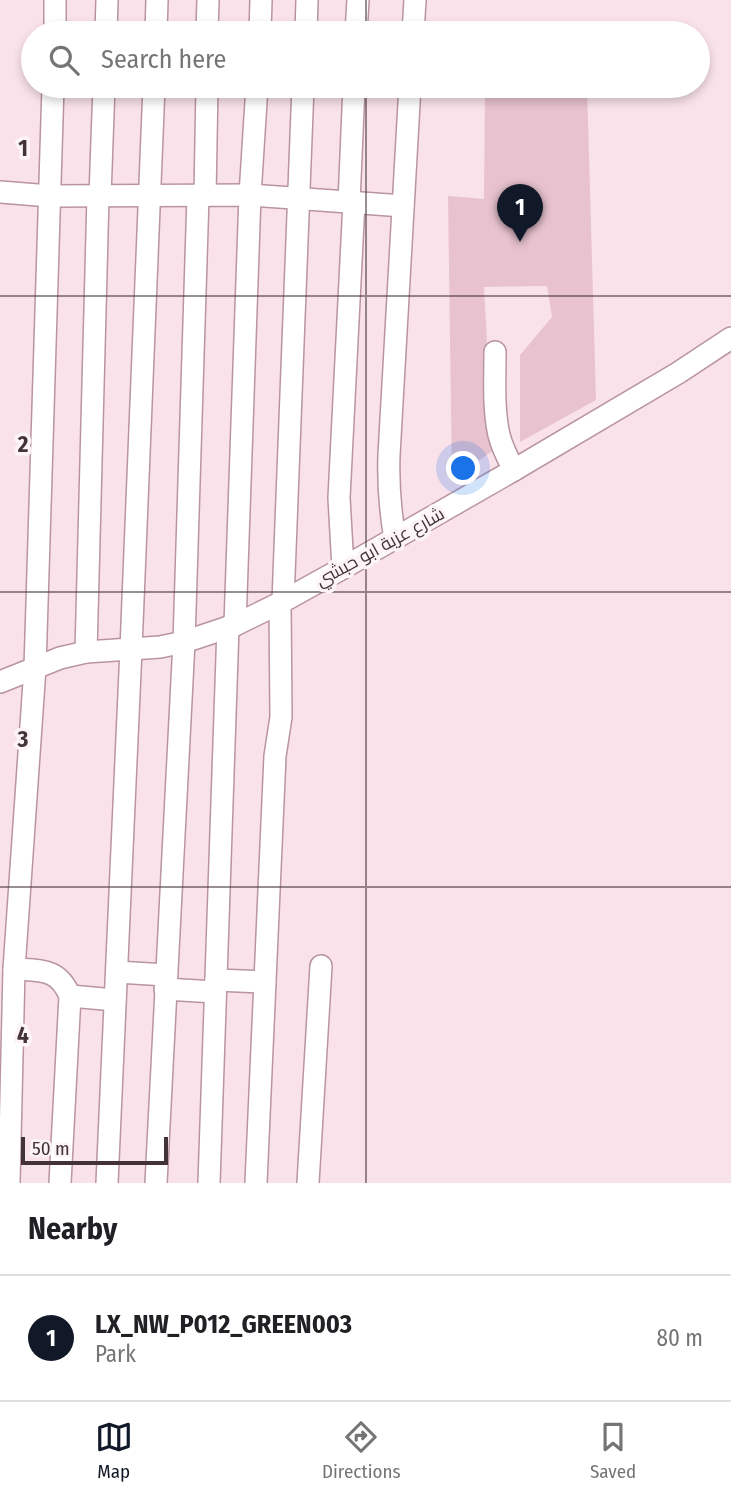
<!DOCTYPE html>
<meta charset="utf-8">
<style>
:root{--surface:#fff;--page:#f6f6f6;--text:#202124;--muted:#757577;--line:#e0e0e0;--accent:#111827}
body{margin:0;font-family:"Fira Sans Condensed",Cairo,sans-serif;background:var(--page);color:var(--text)}
.scale{position:absolute;left:21px;bottom:18px;width:147px;box-sizing:border-box;padding-left:7px;border:4px solid #433339;border-top:0;font-size:19px;line-height:24px;white-space:nowrap;color:#433339;-webkit-text-stroke:5px #fcf4f7;paint-order:stroke}
.you{position:absolute;left:464px;top:469px;width:24px;height:24px;margin:-18px;border:5px solid #fff;border-radius:50%;background:#1a73e8;box-shadow:0 0 0 10px #1a73e833}
.badge{display:grid;place-items:center;width:46px;height:46px;border-radius:50%;background:var(--accent);color:#fff;font-size:23px;font-weight:700}
.pin{position:absolute;translate:-50% -58px;filter:drop-shadow(0 2px 4px #0008)}
.pin::after{content:'';position:absolute;top:37px;width:24px;height:21px;background:inherit;clip-path:polygon(0 0,100% 0,50% 100%)}
.list{margin:0;padding:0;list-style:none}
h2{display:flex;justify-content:space-between;align-items:center;height:91px;margin:0;padding:0 28px;font-size:30px}
h2 small{font-size:23px;font-weight:400;color:var(--muted)}
.list li{display:grid;grid-template-columns:46px 1fr auto;gap:21px;align-items:center;box-sizing:border-box;height:126px;padding:0 28px;border-top:2px solid var(--line)}
.list b{display:block;font-size:26px;white-space:nowrap}
.list p{margin:0;font-size:23px;white-space:nowrap;color:var(--muted)}
.list em{font-size:23px;font-style:normal;color:var(--muted)}
.icon{flex:none;width:38px;height:38px;fill:none;stroke:currentColor;stroke-width:2;stroke-linecap:round;stroke-linejoin:round}
.map{position:relative;flex:none;width:731px;height:1183px;overflow:hidden}
.search{position:absolute;background:var(--surface);box-shadow:0 4px 10px #0003;left:21px;right:21px;top:21px;height:77px;display:flex;align-items:center;gap:18px;box-sizing:border-box;padding:0 24px;border-radius:38px;color:var(--muted);font-size:26px}
.sheet{height:217px;background:var(--surface)}
nav{display:flex;justify-content:space-around;align-items:center;box-sizing:border-box;height:98px;border-top:2px solid var(--line);background:var(--surface);font-size:19px;color:var(--muted)}
nav a{display:grid;justify-items:center;gap:4px}
nav .on{color:var(--accent)}
.map>svg:first-child{display:block}
.green{fill:#e8c2cf}
.lines{fill:none;stroke-linecap:round;stroke-linejoin:round}
.street-casing{stroke:#b994a1;stroke-width:24}
.street{stroke:#fff;stroke-width:21}
.grid{fill:none;stroke:#433339;stroke-width:2;stroke-opacity:0.55}
.labels{text-anchor:middle;dominant-baseline:central;stroke-width:7;stroke-linejoin:round;paint-order:stroke}
.street-label{font-size:18px;fill:#433339;stroke:#fcf4f7}
.grid-label{font-size:23px;text-anchor:middle;font-weight:bold;fill:#433339;stroke:#fcf4f7;stroke-width:7;stroke-linejoin:round;paint-order:stroke}
</style>
<div class="map">
<svg width="731" height="1183" viewBox="0 0 731 1183">
<rect width="100%" height="100%" fill="#fae2ea"/>
<!-- green -->
<path class="green" d="M 485,86 L 587,86 L 596,400 L 520,442 L 520,355 L 552,317 L 547,286 L 484,287 L 493,451 L 452,478 L 448,196 L 484,199 Z"/>
<g class="lines">
<!-- street casing -->
<g class="street-casing">
<g id="street">
<path d="M 55,33 L 55,0"/>
<path d="M 106,33 L 107,0"/>
<path d="M 156,33 L 157,0"/>
<path d="M 207,33 L 208,0"/>
<path d="M 260,33 L 261,0"/>
<path d="M 306,33 L 307,0"/>
<path d="M 356,33 L 358,0"/>
<path d="M 413,33 L 415,0"/>
<path d="M 0,192 L 50,196 L 250,195 L 403,206"/>
<path d="M 100,196 L 104,86"/>
<path d="M 205,196 L 207,86"/>
<path d="M 349,202 L 354,86"/>
<path d="M 495,352 C 495,379 493,408 499,435 C 502,447 508,459 514,470"/>
<path d="M 395,539 C 390,510 388,483 389,455 L 410,86"/>
<path d="M 343,568 L 339,498 L 354,202"/>
<path d="M 283,601 L 303,86"/>
<path d="M 235,625 L 250,195 L 257,86"/>
<path d="M 86,652 L 98,196"/>
<path d="M 0,682 L 60,658 L 86,652 L 160,647 L 184,642 L 235,625 L 280,603 L 343,568 L 514,470 L 678,373 L 731,338"/>
<path d="M 14,969 C 42,971 58,968 70,996 L 60,1183"/>
<path d="M 117,972 L 166,975"/>
<path d="M 216,980 L 265,982"/>
<path d="M 165,989 L 215,992"/>
<path d="M 70,996 L 115,1000"/>
<path d="M 9,1183 L 14,969 L 35,668 L 53,86"/>
<path d="M 107,1183 L 131,649 L 154,86"/>
<path d="M 156,1183 L 184,642 L 198,196"/>
<path d="M 209,1183 L 228,627"/>
<path d="M 256,1183 L 275,756 L 281,717 L 280,603"/>
<path d="M 308,1183 L 321,966"/>
</g>
</g>
<!-- street -->
<use href="#street" class="street"/>
</g>
<!-- grid -->
<path class="grid" d="M 366,0 L 366,33M 366,86 L 366,1183M 0,296 L 731,296M 0,592 L 731,592M 0,887 L 731,887"/>
<g class="labels">
<!-- street labels -->
<g class="street-label">
<text transform="translate(380 547) rotate(-29)">شارع عزبة ابو حبشي</text>
</g>
</g>
<g class="grid-label">
<text x="23" y="156">1</text>
<text x="23" y="452">2</text>
<text x="23" y="747">3</text>
<text x="23" y="1043">4</text>
</g>
</svg>
<div class="scale">50 m</div>
<div class="you"></div>
<div class="pin badge" style="left:520px;top:242px">1</div>
<div class="search"><svg class="icon" aria-label="search" viewBox="0 0 24 24"><circle cx="10" cy="10" r="6"/><path d="M15 15l6 6"/></svg>Search here</div>
</div>
<section class="sheet">
<h2>Nearby<small></small></h2>
<ul class="list">
<li><span class="badge">1</span><div><b>LX_NW_P012_GREEN003</b><p>Park</p></div><em>80 m</em></li>
</ul>
</section>
<nav>
<a class="on"><svg class="icon" aria-label="map" viewBox="0 0 24 24"><path d="M3 6l6-2 6 2 6-2v14l-6 2-6-2-6 2zM9 4v14M15 6v14"/></svg>Map</a>
<a><svg class="icon" aria-label="directions" viewBox="0 0 24 24"><path d="M12 3l9 9-9 9-9-9zM9 14v-3h6M13 9l2 2-2 2"/></svg>Directions</a>
<a><svg class="icon" aria-label="saved" viewBox="0 0 24 24"><path d="M7 4h10v16l-5-4-5 4z"/></svg>Saved</a>
</nav>
